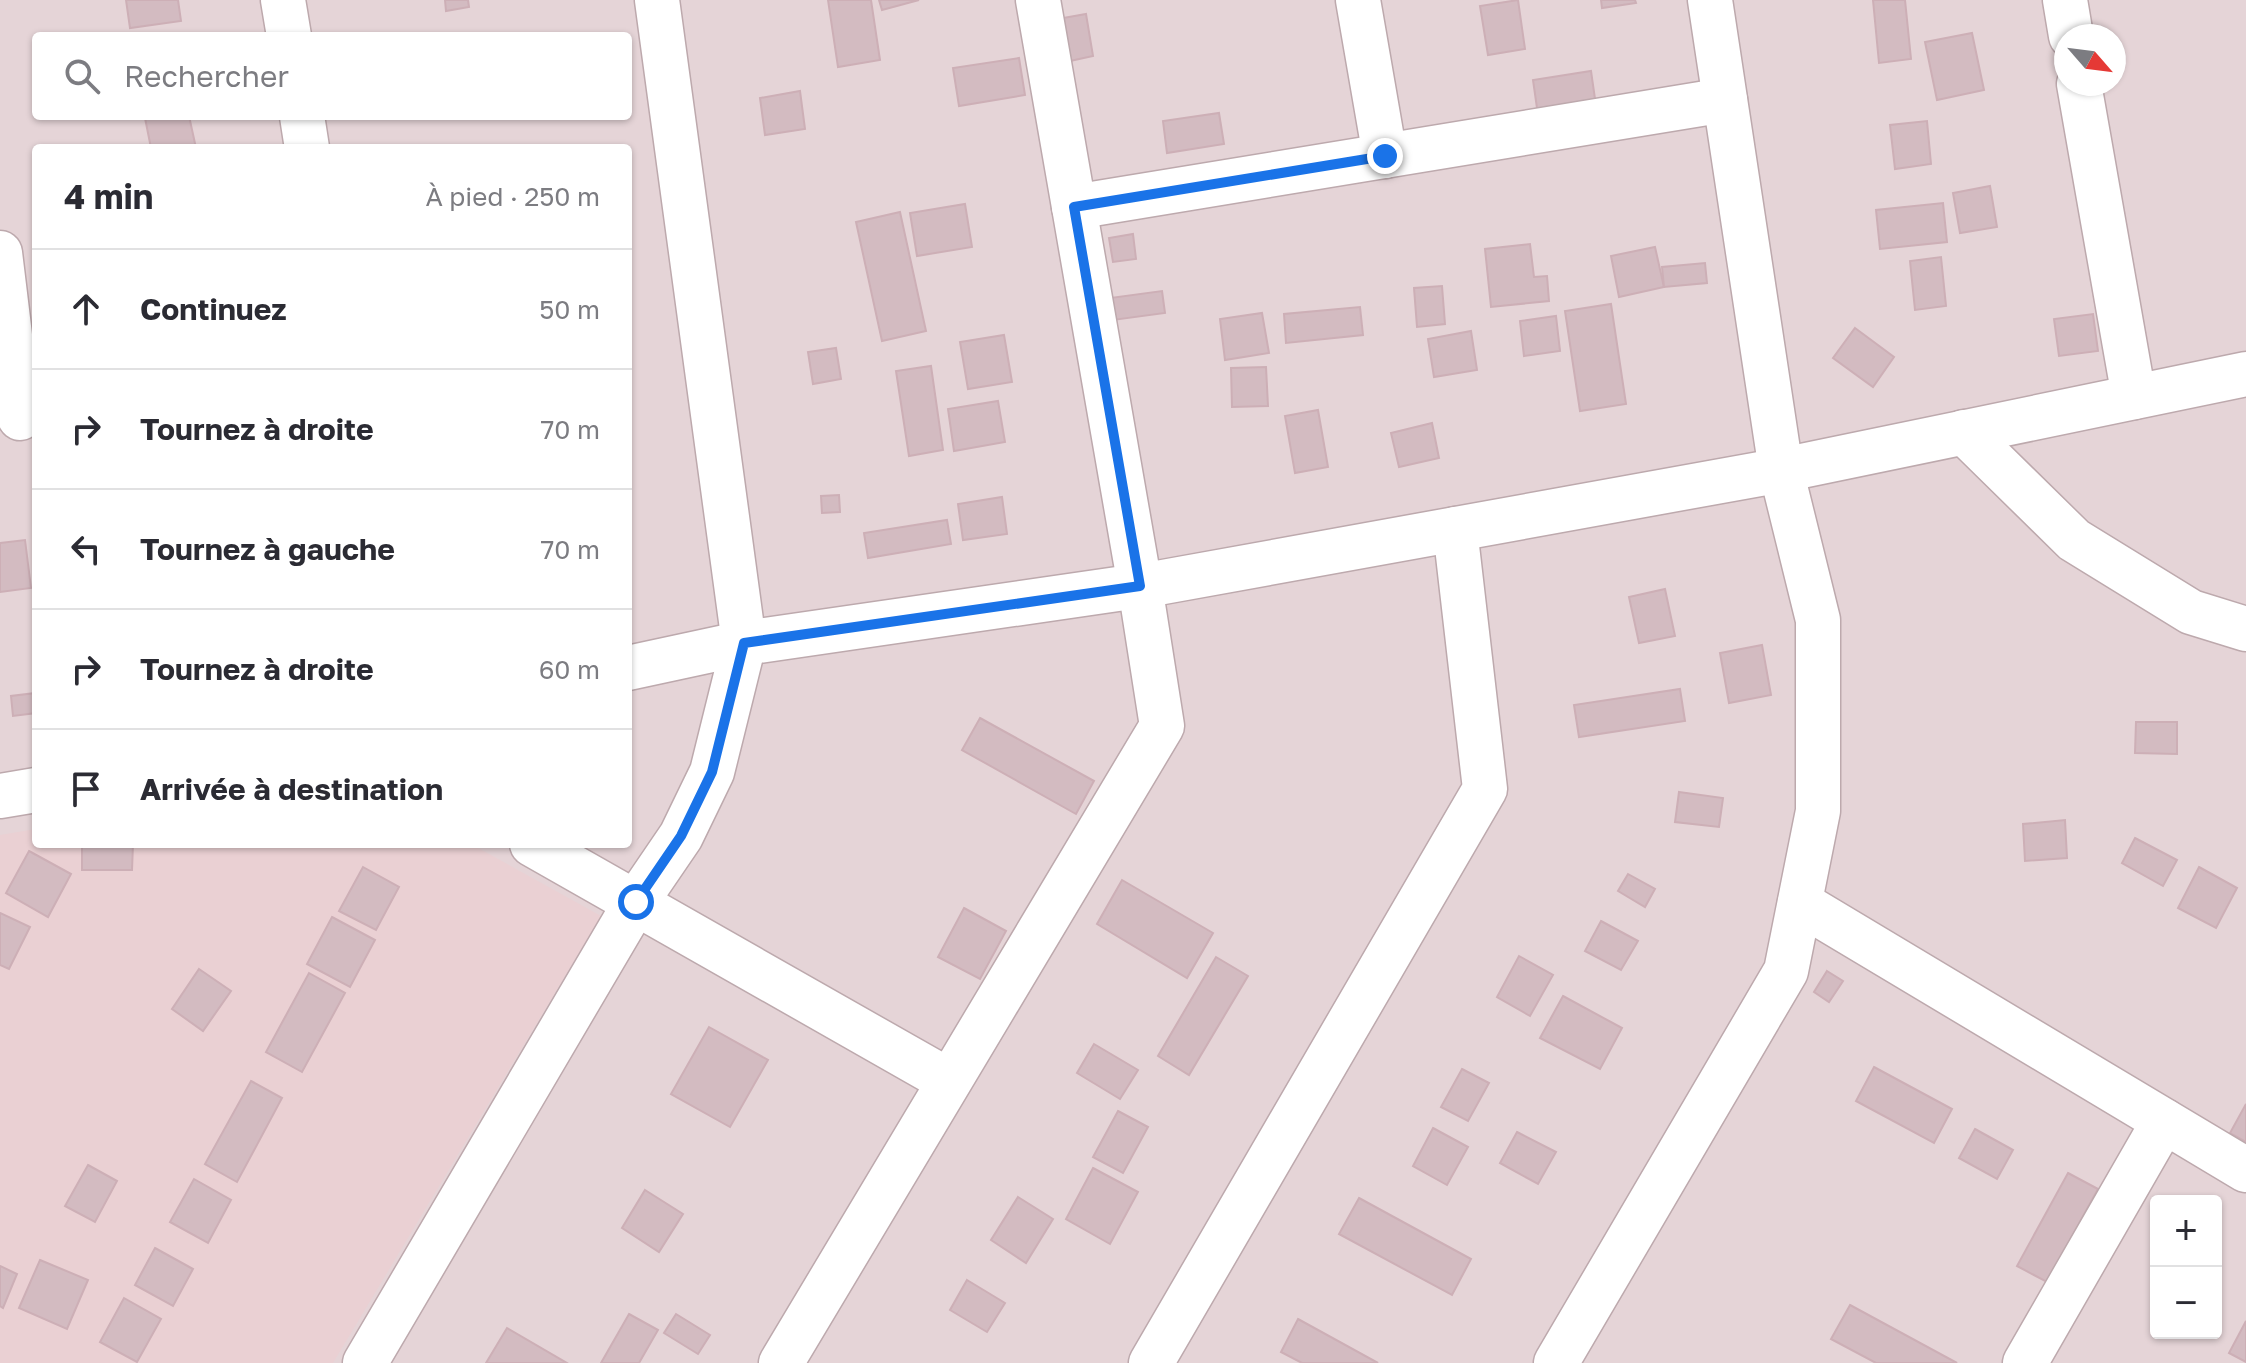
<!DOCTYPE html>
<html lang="fr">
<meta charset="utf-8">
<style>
:root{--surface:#fff;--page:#f2f2f3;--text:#2b2b33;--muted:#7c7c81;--line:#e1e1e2}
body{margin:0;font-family:"Golos Text",sans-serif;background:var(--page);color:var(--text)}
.controls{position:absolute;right:24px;bottom:24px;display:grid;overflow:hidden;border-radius:8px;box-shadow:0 2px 6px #0004}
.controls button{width:72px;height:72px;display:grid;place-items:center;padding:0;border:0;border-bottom:2px solid var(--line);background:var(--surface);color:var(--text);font:40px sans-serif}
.compass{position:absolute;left:2054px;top:24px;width:72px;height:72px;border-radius:50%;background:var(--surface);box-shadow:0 2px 6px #0004;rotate:118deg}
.stop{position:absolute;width:24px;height:24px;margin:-18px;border:6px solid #1a73e8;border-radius:50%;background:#fff}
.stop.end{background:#1a73e8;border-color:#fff;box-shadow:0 2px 8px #0008}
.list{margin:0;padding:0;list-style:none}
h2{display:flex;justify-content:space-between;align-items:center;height:104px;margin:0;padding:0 32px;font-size:34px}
h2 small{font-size:26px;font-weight:400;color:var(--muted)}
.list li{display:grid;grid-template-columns:52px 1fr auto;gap:24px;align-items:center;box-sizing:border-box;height:120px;padding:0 32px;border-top:2px solid var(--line)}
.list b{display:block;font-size:30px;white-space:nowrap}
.list em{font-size:26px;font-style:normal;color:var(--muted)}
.icon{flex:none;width:44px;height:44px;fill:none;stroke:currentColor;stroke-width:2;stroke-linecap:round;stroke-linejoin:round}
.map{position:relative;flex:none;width:2246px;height:1363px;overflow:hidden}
.search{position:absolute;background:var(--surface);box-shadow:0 2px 6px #0004;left:32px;top:32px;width:600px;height:88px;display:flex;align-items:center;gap:20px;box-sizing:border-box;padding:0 28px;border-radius:8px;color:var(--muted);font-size:30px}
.panel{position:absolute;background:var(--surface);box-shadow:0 2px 6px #0004;left:32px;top:144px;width:600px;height:704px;border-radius:8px}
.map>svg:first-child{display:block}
.residential{fill:#e5d4d7;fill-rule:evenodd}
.education{fill:#ead0d3}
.building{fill:#d3bbc1;stroke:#cdafb6;stroke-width:2}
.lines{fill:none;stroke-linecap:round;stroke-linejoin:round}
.minor-casing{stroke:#bda9ad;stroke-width:47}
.minor{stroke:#fff;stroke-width:44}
.route{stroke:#1a73e8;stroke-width:10}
</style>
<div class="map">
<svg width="2246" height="1363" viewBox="0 0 2246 1363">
<rect width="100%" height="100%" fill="#f2e5e7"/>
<!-- residential -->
<path class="residential" d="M 0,0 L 2246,0 L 2246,1363 L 0,1363 ZM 36,36 L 628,36 L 628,116 L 36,116 ZM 2066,36 L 2114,36 L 2114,84 L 2066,84 ZM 36,148 L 628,148 L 628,844 L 36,844 ZM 2156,1201 L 2216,1201 L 2216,1333 L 2156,1333 Z"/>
<!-- education -->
<path class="education" d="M 36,829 L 36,844 L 471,844 L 601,916 L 333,1363 L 0,1363 L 0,835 Z"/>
<!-- building -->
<g class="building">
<path d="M 126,0 L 178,0 L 181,21 L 130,28 Z"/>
<path d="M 445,0 L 468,0 L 469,7 L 446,11 Z"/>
<path d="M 828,0 L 871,0 L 880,60 L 838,67 Z"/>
<path d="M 879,0 L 919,0 L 882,10 Z"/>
<path d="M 1518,0 L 1525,49 L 1488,55 L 1480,6 Z"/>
<path d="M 1601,0 L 1635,0 L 1636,3 L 1602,8 Z"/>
<path d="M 1873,0 L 1905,0 L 1911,59 L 1879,63 Z"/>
<path d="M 1086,14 L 1093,56 L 1070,61 L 1063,18 Z"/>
<path d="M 1972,33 L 1984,90 L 1937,100 L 1925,42 Z"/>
<path d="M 1019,58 L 1025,95 L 959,106 L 953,68 Z"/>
<path d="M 1591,71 L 1596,106 L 1538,115 L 1533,80 Z"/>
<path d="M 800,91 L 805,129 L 765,135 L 760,98 Z"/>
<path d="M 1219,113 L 1224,144 L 1167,153 L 1163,121 Z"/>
<path d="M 158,116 L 189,116 L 196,148 L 151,148 L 145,118 Z"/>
<path d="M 1927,121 L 1931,164 L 1895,169 L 1890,125 Z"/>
<path d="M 1990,186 L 1997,227 L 1960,233 L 1953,193 Z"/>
<path d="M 1943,203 L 1947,242 L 1880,249 L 1876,210 Z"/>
<path d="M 965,204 L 972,247 L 917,256 L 910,213 Z"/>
<path d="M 900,212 L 926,331 L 882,341 L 856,222 Z"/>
<path d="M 1133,234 L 1136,259 L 1113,262 L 1109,238 Z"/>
<path d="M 1530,244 L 1534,277 L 1547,276 L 1549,301 L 1491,307 L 1485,249 Z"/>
<path d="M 1655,247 L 1664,287 L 1619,297 L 1611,256 Z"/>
<path d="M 1941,257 L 1946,306 L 1915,310 L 1910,261 Z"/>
<path d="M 1705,263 L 1707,283 L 1664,287 L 1662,267 Z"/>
<path d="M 1442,286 L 1445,324 L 1417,327 L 1414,288 Z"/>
<path d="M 1162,291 L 1165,313 L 1113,320 L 1110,298 Z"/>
<path d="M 1611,304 L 1626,404 L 1580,411 L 1565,311 Z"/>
<path d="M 1360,307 L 1363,335 L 1286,343 L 1284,314 Z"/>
<path d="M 1262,313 L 1269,353 L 1225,360 L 1220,319 Z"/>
<path d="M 2093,314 L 2098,351 L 2059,356 L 2054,319 Z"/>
<path d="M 1556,316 L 1560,351 L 1524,356 L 1520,321 Z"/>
<path d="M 1855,328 L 1894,357 L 1873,387 L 1833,358 Z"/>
<path d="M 1471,331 L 1477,370 L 1434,377 L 1428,339 Z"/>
<path d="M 1004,335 L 1012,382 L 968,389 L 960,342 Z"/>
<path d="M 836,348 L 841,379 L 813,384 L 808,352 Z"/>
<path d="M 931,366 L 943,450 L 909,456 L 896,371 Z"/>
<path d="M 1266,367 L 1268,406 L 1232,407 L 1231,368 Z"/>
<path d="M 998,401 L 1005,442 L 954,451 L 948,409 Z"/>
<path d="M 1318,410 L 1328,467 L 1295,473 L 1285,416 Z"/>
<path d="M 1432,423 L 1439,458 L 1399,467 L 1391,433 Z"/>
<path d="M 839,495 L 840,512 L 822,513 L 821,496 Z"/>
<path d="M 1002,497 L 1007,534 L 963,540 L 958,504 Z"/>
<path d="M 947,520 L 951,544 L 868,558 L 864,533 Z"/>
<path d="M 25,540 L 31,588 L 0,592 L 0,543 Z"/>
<path d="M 1665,589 L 1675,636 L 1639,643 L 1629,597 Z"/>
<path d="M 1762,645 L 1771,695 L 1729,703 L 1720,653 Z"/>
<path d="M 1680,689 L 1685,721 L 1579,737 L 1574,705 Z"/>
<path d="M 36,693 L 36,713 L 13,716 L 11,696 Z"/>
<path d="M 980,718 L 1094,781 L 1076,814 L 962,750 Z"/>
<path d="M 2136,722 L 2177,722 L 2177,754 L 2135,753 Z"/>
<path d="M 1679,792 L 1723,798 L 1719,827 L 1675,822 Z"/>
<path d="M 2065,820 L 2067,858 L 2025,861 L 2023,824 Z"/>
<path d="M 2135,838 L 2177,860 L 2163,886 L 2122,863 Z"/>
<path d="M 82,844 L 133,844 L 132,870 L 82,870 Z"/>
<path d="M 29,851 L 71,874 L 48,917 L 6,893 Z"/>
<path d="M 363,867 L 399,887 L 376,930 L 339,911 Z"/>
<path d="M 2199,867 L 2237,888 L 2216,928 L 2178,908 Z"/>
<path d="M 1628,874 L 1655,889 L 1645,907 L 1618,891 Z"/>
<path d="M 1122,880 L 1213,933 L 1187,978 L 1097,924 Z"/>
<path d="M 964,908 L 1006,931 L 980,979 L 938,957 Z"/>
<path d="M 0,913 L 30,927 L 9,969 L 0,965 Z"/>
<path d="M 332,917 L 375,940 L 350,987 L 307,964 Z"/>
<path d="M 1601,921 L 1638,941 L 1621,970 L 1585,951 Z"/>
<path d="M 1519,956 L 1553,975 L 1530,1016 L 1497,997 Z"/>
<path d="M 1216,957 L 1248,976 L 1189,1075 L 1158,1056 Z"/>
<path d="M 199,969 L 231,991 L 203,1031 L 172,1009 Z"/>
<path d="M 1827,971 L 1843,981 L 1829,1002 L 1814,992 Z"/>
<path d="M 309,973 L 345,993 L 302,1072 L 266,1052 Z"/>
<path d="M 1563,996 L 1622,1028 L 1600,1069 L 1540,1038 Z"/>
<path d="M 709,1027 L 768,1060 L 730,1127 L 671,1094 Z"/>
<path d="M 1094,1044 L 1138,1070 L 1120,1099 L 1077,1073 Z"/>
<path d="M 1874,1067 L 1952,1109 L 1934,1143 L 1856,1101 Z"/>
<path d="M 1462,1069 L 1489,1083 L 1468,1121 L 1441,1107 Z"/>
<path d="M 251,1081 L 282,1098 L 237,1182 L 205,1164 Z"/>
<path d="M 2246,1104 L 2246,1142 L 2230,1133 Z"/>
<path d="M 1118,1111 L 1148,1127 L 1123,1173 L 1093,1157 Z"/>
<path d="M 1433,1128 L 1468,1147 L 1447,1185 L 1413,1166 Z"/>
<path d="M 1975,1129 L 2013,1150 L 1997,1179 L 1959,1158 Z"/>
<path d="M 1517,1132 L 1556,1152 L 1538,1184 L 1500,1163 Z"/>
<path d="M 88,1165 L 117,1181 L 95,1222 L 65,1206 Z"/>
<path d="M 1093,1168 L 1138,1192 L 1110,1244 L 1066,1219 Z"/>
<path d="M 2068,1173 L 2098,1189 L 2047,1282 L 2017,1266 Z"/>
<path d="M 194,1179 L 231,1200 L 208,1243 L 170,1222 Z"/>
<path d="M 645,1190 L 683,1214 L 659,1252 L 622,1228 Z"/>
<path d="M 1018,1197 L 1053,1219 L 1026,1263 L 991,1240 Z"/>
<path d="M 1359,1198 L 1471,1259 L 1452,1295 L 1339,1234 Z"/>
<path d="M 155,1248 L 193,1269 L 173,1306 L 135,1285 Z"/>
<path d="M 40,1260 L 88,1280 L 67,1329 L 19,1308 Z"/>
<path d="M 0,1266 L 17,1274 L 3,1308 L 0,1306 Z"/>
<path d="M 967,1280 L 1005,1303 L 987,1332 L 950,1310 Z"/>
<path d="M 124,1298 L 161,1319 L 137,1362 L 100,1342 Z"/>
<path d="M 1850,1305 L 1957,1363 L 1876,1363 L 1831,1339 Z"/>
<path d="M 629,1314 L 658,1330 L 639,1363 L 601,1363 Z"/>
<path d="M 676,1314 L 710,1335 L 698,1354 L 664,1333 Z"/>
<path d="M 1298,1319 L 1378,1363 L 1302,1363 L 1281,1352 Z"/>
<path d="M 2246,1321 L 2246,1362 L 2229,1353 Z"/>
<path d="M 507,1328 L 567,1363 L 486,1363 Z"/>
</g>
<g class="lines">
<!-- minor casing -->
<g class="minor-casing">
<g id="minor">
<path d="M 283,0 L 289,36"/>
<path d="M 1358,0 L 1385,156"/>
<path d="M 2065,0 L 2071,36"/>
<path d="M 2079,84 L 2134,397"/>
<path d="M 302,116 L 307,148"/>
<path d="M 1074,207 L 1725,100"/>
<path d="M 0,253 L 20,418"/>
<path d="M 1964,432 L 2074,540 L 2191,612 L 2246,629"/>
<path d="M 628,668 L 744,643 L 1152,584 L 1787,469 L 2246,374"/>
<path d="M 0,796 L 36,790"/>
<path d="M 532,844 L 949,1081"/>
<path d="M 1800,903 L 2246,1170"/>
<path d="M 365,1363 L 636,902 L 681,836 L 712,772 L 744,643 L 657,0"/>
<path d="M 781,1363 L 1162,726 L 1140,586 L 1038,0"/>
<path d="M 1151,1363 L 1485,789 L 1455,529"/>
<path d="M 1556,1363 L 1786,971 L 1818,811 L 1818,620 L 1781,470 L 1710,0"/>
<path d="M 2025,1363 L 2164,1121"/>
</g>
</g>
<!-- minor -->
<use href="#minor" class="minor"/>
</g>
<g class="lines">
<!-- route -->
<path class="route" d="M 636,902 L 681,836 L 712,772 L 744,643 L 1140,586 L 1074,207 L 1385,156"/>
</g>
</svg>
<div class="controls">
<button>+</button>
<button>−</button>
</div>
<svg class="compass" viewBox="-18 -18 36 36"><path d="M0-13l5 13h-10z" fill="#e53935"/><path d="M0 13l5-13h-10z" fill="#7c7c81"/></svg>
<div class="stop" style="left:636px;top:902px"></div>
<div class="stop end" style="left:1385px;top:156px"></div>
<div class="search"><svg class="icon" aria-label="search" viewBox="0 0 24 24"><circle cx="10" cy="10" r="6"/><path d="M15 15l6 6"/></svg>Rechercher</div>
<section class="panel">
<h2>4 min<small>À pied · 250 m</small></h2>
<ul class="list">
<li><svg class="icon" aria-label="ahead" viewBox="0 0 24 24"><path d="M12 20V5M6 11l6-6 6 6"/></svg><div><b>Continuez</b></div><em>50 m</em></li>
<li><svg class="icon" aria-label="right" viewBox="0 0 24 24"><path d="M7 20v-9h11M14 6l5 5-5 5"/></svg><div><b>Tournez à droite</b></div><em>70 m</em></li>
<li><svg class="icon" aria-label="left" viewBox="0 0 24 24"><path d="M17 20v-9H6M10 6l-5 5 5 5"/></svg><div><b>Tournez à gauche</b></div><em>70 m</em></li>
<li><svg class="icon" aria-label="right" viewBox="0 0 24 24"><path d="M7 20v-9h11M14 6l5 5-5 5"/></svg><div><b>Tournez à droite</b></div><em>60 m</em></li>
<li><svg class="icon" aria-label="arrive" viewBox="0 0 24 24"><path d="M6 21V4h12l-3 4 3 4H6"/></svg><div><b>Arrivée à destination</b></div></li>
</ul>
</section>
</div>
